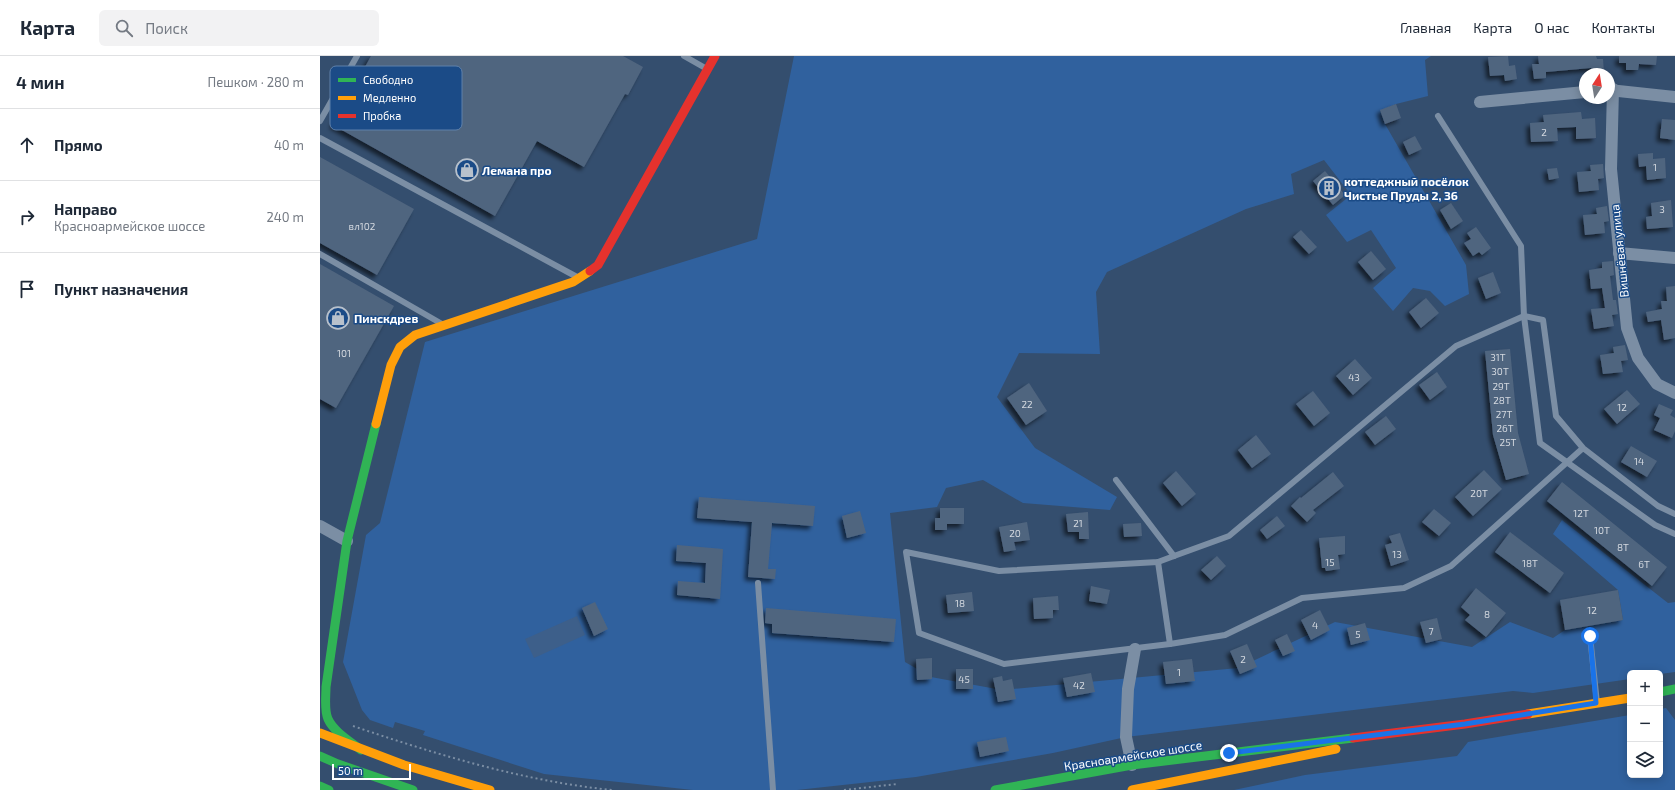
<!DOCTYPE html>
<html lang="ru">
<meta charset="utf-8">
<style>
:root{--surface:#fff;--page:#f2f2f3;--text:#1f2937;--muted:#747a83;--line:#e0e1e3}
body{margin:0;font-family:"Exo 2",sans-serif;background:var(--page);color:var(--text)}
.controls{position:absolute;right:12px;bottom:12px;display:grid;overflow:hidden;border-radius:6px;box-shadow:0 2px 10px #0003}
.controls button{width:36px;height:36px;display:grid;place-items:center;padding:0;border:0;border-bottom:1px solid var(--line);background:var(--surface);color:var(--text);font:20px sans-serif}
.compass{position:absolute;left:1259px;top:12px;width:36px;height:36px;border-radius:50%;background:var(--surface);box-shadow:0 2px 10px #0003;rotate:12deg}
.scale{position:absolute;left:12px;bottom:10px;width:79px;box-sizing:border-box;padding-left:4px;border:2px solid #fff;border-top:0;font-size:11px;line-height:14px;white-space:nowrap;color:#fff;-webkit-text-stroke:3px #1b4b87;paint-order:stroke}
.stop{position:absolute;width:12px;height:12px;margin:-9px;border:3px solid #1a73e8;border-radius:50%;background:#fff}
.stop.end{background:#1a73e8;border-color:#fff;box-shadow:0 1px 4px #0008}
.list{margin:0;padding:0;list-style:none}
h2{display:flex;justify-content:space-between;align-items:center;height:52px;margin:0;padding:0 16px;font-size:17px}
h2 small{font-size:13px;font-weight:400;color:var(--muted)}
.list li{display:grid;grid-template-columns:26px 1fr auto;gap:12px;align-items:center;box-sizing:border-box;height:72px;padding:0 16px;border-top:1px solid var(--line)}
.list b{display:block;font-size:15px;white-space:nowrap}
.list p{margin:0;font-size:13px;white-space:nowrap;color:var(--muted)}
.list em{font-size:13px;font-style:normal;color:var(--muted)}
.icon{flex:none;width:22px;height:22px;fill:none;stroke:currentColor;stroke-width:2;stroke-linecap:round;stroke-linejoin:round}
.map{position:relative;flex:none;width:1355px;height:734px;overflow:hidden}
header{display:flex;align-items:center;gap:24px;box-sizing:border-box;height:56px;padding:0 20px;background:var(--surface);border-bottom:1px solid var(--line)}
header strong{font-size:19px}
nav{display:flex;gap:22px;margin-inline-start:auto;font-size:14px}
.search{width:280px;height:36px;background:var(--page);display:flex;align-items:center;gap:10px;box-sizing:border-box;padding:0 14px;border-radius:6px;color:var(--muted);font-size:15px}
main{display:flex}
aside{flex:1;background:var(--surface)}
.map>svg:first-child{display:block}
.green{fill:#30619e}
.water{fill:#3d5f8a}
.building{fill:#50657f;filter:url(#shadow)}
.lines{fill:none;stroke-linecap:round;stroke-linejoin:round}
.path{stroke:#7b8ea4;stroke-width:2;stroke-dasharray:2 3;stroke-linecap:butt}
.lane{stroke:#7b8ea4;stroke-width:6}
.street{stroke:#7b8ea4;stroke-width:12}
.fast{stroke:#30b455;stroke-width:9}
.slow{stroke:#ff9f0a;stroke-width:9}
.jam{stroke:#e5322d;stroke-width:9}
.route{stroke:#1a73e8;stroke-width:5}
.labels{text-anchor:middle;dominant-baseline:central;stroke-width:3;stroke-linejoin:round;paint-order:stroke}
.number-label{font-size:10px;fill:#d3d8df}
.poi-label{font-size:12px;font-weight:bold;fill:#fff;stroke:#1b4b87;text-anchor:start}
.street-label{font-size:12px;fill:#fff;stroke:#1b4b87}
.key{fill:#1b4b87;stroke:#5f81ab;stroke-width:1}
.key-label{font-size:11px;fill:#fff}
</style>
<header>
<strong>Карта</strong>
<div class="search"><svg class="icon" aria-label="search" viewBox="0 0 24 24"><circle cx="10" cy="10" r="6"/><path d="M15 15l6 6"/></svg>Поиск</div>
<nav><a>Главная</a><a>Карта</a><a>О нас</a><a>Контакты</a></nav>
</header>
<main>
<aside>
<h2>4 мин<small>Пешком · 280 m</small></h2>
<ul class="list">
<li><svg class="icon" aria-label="ahead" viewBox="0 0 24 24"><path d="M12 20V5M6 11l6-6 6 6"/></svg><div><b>Прямо</b></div><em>40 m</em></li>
<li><svg class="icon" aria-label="right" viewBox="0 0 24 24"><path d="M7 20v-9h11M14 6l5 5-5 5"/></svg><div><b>Направо</b><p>Красноармейское шоссе</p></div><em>240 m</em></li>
<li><svg class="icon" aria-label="arrive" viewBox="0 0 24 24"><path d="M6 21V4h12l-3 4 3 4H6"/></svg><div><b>Пункт назначения</b></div></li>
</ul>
</aside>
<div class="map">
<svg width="1355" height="734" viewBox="0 0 1355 734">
<defs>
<filter id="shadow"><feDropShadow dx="-3.5" dy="3.5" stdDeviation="2" flood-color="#0009"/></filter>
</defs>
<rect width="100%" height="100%" fill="#344e6e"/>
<!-- green -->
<g class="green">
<path d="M 474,0 L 1111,0 L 1105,4 L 1108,40 L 1076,48 L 1060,55 L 1065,68 L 1146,209 L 1149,238 L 1125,250 L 1110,235 L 1093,232 L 1073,255 L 1053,232 L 1076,212 L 1051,174 L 1027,186 L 1006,159 L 1031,139 L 1004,104 L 971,118 L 974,138 L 926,153 L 787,216 L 776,236 L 780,298 L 699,297 L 677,341 L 715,392 L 797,441 L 790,454 L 703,447 L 663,424 L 626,432 L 617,451 L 570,457 L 585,606 L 611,621 L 682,634 L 918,612 L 1015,566 L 1152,591 L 1190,566 L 1233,582 L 1245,574 L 1303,564 L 1298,534 L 1233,478 L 1242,464 L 1348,547 L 1355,546 L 1355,616 L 1340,618 L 1340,617 L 1310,617 L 1310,623 L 1213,637 L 1193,635 L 806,681 L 733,697 L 596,721 L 477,734 L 373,734 L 224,718 L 103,679 L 105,675 L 75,666 L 73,672 L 50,664 L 42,654 L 23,606 L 46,479 L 60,467 L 105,286 L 437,183 Z"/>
<path d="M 1346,652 L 1355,664 L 1355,734 L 914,734 L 985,719 L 1137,700 L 1148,686 L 1310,659 L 1310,719 L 1340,719 L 1340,653 Z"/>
</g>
<!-- water -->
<path class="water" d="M 257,560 L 265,579 L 214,602 L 205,583 Z"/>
<!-- building -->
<g class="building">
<path d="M 51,0 L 303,0 L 323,11 L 308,39 L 305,38 L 264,111 L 217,85 L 175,160 L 13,69 Z"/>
<path d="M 1188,0 L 1189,10 L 1195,9 L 1197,23 L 1185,25 L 1184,19 L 1170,20 L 1168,1 Z"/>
<path d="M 1218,0 L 1276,0 L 1277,3 L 1283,3 L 1284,17 L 1272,18 L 1271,12 L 1226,16 L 1226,22 L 1214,23 L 1212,8 L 1219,8 Z"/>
<path d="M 1299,0 L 1337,0 L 1336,9 L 1319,8 L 1318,14 L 1306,14 L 1306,7 L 1299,7 Z"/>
<path d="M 1076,48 L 1081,62 L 1065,68 L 1060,54 Z"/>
<path d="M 1261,56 L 1262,63 L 1275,62 L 1276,82 L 1256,83 L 1256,71 L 1237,72 L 1238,85 L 1211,86 L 1210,67 L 1224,66 L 1223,59 Z"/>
<path d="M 1342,63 L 1355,64 L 1355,84 L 1340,82 Z"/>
<path d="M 1095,80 L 1102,93 L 1089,99 L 1083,86 Z"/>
<path d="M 1333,97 L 1333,103 L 1345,102 L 1346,122 L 1327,124 L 1326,110 L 1319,111 L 1318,98 Z"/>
<path d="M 0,101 L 94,153 L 57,219 L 0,187 Z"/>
<path d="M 1283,108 L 1284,122 L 1278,123 L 1279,134 L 1259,136 L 1257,116 L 1271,115 L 1270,109 Z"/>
<path d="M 1237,112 L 1239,122 L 1229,124 L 1227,113 Z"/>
<path d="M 1005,115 L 1025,139 L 1013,149 L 993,125 Z"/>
<path d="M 1351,144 L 1353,171 L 1327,173 L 1326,161 L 1332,160 L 1331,147 Z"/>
<path d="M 1131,147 L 1143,165 L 1131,173 L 1120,154 Z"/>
<path d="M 1287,150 L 1289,165 L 1284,166 L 1285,177 L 1265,179 L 1263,159 L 1277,158 L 1276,152 Z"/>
<path d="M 1156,171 L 1171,192 L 1162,199 L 1159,196 L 1153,200 L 1144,187 L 1151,183 L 1147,177 Z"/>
<path d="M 981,174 L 997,191 L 989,198 L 973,181 Z"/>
<path d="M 1051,195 L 1066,213 L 1053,224 L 1038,206 Z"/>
<path d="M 1293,205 L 1294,219 L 1290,220 L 1293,244 L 1296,244 L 1298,258 L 1292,259 L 1294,270 L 1274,273 L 1271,253 L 1285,252 L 1282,232 L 1271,233 L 1269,214 L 1282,212 L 1282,206 Z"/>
<path d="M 0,208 L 74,250 L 16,352 L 0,343 Z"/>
<path d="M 1173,216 L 1181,237 L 1166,243 L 1158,222 Z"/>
<path d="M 1355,230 L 1355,282 L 1344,284 L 1341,264 L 1328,266 L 1326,256 L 1342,253 L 1341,245 L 1347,245 L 1346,231 Z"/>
<path d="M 1106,242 L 1119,257 L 1101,272 L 1089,256 Z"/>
<path d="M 1305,289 L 1308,304 L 1301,305 L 1303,316 L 1283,318 L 1280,299 L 1294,297 L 1293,291 Z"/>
<path d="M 1190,293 L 1198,377 L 1209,418 L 1186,424 L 1173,379 L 1165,295 Z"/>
<path d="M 1035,303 L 1052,322 L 1033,339 L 1016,320 Z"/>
<path d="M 1117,316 L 1127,331 L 1110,344 L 1099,329 Z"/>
<path d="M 709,327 L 727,355 L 706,369 L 687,342 Z"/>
<path d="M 1307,334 L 1320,348 L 1297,368 L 1284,353 Z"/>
<path d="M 993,335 L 1010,357 L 994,370 L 976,348 Z"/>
<path d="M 1339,348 L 1353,354 L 1350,359 L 1355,362 L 1355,375 L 1352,382 L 1334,374 L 1340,362 L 1334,359 Z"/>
<path d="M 1066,360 L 1076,373 L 1055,389 L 1045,376 Z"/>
<path d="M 936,379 L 951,398 L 932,412 L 918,394 Z"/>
<path d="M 1311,390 L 1337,405 L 1327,421 L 1301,406 Z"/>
<path d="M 1164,414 L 1182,433 L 1153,460 L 1135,441 Z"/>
<path d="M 856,415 L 876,438 L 862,450 L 843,427 Z"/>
<path d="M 1013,416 L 1024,430 L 993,454 L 996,457 L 987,466 L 971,450 L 980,441 L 981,442 Z"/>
<path d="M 1242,426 L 1347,511 L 1332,530 L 1227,445 Z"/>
<path d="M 379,441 L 495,450 L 493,470 L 452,467 L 448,513 L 456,513 L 455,523 L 428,521 L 432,466 L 377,462 Z"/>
<path d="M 620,452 L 644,452 L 644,468 L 627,468 L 627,474 L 615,474 L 615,462 L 620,462 Z"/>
<path d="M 1114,453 L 1131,467 L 1119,480 L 1102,466 Z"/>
<path d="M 540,455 L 546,477 L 527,482 L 522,460 Z"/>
<path d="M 768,456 L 769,483 L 759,483 L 759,476 L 748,476 L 746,458 Z"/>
<path d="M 957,460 L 965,470 L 947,483 L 940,474 Z"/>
<path d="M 707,466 L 710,484 L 694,486 L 696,494 L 684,496 L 679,471 Z"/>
<path d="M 821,467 L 822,480 L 804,481 L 803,468 Z"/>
<path d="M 1190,476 L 1244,517 L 1230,537 L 1175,496 Z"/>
<path d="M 1080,477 L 1089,504 L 1071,510 L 1065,489 L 1072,487 L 1069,480 Z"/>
<path d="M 1025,480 L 1025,498 L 1018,499 L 1020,513 L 1006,515 L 1005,512 L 1002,512 L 999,482 Z"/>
<path d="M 357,489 L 403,493 L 400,543 L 357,539 L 358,525 L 385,527 L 386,507 L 356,505 Z"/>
<path d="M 897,500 L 906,510 L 891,524 L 881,514 Z"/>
<path d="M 771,530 L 790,534 L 787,548 L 769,545 Z"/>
<path d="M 1156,532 L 1186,557 L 1166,581 L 1145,564 L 1150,559 L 1141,551 Z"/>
<path d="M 1298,534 L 1303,564 L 1245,574 L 1240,544 Z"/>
<path d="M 652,536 L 654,555 L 628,557 L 626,539 Z"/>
<path d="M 738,540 L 739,554 L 733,554 L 733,562 L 714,563 L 713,542 Z"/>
<path d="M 275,546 L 288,573 L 274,580 L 262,552 Z"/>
<path d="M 446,552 L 576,563 L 574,586 L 452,577 L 452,568 L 445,567 Z"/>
<path d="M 1000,554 L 1010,574 L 991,584 L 981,564 Z"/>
<path d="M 1117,562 L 1122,583 L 1106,587 L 1100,566 Z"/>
<path d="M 1045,567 L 1050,584 L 1031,589 L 1027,572 Z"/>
<path d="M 967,578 L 975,595 L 963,600 L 955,584 Z"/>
<path d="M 927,588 L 937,611 L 920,618 L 910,595 Z"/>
<path d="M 612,602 L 612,623 L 597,624 L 596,603 Z"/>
<path d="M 872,603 L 875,625 L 846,628 L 843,606 Z"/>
<rect x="636" y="613" width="17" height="20"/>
<path d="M 771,617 L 775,636 L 747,641 L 743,622 Z"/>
<path d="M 682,620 L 683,625 L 692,623 L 696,643 L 678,646 L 673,622 Z"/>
<path d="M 686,681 L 689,695 L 660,701 L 657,686 Z"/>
</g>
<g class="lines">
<!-- path -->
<g class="path">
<path d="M 33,670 C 118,699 203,725 292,734"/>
<path d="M 524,734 L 577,728"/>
</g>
<!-- lane -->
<g class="lane">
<path d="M 364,0 L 387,13"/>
<path d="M 1118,60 L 1201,190 L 1204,260 L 1220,387 L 1335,469 L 1355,478"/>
<path d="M 0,65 L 37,0"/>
<path d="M 0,82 L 257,221"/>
<path d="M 0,198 L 122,268"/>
<path d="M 1263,392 L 1131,510 L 1084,532 L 982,542 L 905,579 L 850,588 L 684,608 L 599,577 L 586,496 L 679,515 L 838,506 L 854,500 L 909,480 L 1136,290 L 1204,260 L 1223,264 L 1236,360 L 1263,392 L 1338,450 L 1355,458"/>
<path d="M 796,424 L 854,500"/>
<path d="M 838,506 L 850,588"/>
<path d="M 438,527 L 453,734"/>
<path d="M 1270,580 L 1277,647"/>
</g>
<!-- street -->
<g class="street">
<path d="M 1293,33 L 1291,113 L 1307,272 L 1318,302 L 1337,328 L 1355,337"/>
<path d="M 1289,34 L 1355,41"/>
<path d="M 1160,46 L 1265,36"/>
<path d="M 1299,197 L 1355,202"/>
<path d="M 0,470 L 27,485"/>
<path d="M 812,709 L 806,681 L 808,633 L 815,593"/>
</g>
<!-- fast -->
<g class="fast">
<path d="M 1340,636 L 1355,633"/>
<path d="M 41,694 C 30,685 14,676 8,663 C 4,654 6,641 6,631 L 27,485 L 56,368"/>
<path d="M 0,700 L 18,708 L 93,734"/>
<path d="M 0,730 L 9,734"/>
<path d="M 675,734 L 812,709 L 1033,682"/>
</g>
<!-- slow -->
<g class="slow">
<path d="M 56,368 L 71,309 L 80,291 L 95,279 L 253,226 L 270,215"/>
<path d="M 1208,658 L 1310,642"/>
<path d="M 0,677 L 84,709 L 170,734"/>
<path d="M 812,734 L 1016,693"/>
</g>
<!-- jam -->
<g class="jam">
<path d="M 270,215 L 278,209 L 395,0"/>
<path d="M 1033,682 L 1145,668 L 1208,658"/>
</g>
</g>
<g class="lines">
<!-- route -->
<path class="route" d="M 909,697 L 1145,668 L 1276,647 L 1270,580"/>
</g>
<!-- icons -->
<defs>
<g id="shop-ring" transform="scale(1.15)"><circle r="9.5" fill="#1b4b87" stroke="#b8c1cc" stroke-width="1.5"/><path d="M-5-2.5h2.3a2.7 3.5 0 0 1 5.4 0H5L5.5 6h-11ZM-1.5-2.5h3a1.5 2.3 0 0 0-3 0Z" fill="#b8c1cc"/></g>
<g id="building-ring" transform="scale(1.15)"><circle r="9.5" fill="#1b4b87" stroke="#b8c1cc" stroke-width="1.5"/><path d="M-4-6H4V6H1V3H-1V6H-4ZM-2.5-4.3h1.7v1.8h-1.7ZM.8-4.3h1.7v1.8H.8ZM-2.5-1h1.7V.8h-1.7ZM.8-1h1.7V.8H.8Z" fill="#b8c1cc"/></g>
</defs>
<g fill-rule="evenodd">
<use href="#shop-ring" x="147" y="114"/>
<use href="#building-ring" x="1009" y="132"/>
<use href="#shop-ring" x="18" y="262"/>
</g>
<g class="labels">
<!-- number labels -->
<g class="number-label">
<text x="1224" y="76">2</text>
<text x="1335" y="111">1</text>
<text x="1342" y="153">3</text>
<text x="42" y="170">вл102</text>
<text x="24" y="297">101</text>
<text x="1178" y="301">31Т</text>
<text x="1180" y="315">30Т</text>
<text x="1034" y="321">43</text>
<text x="1181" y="330">29Т</text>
<text x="1182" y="344">28Т</text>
<text x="707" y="348">22</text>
<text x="1302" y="351">12</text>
<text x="1184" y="358">27Т</text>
<text x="1185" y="372">26Т</text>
<text x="1188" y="386">25Т</text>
<text x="1319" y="405">14</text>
<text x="1159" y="437">20Т</text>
<text x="1261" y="457">12Т</text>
<text x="758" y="467">21</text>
<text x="1282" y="474">10Т</text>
<text x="695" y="477">20</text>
<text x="1303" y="491">8Т</text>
<text x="1077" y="498">13</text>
<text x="1010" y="506">15</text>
<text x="1210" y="507">18Т</text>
<text x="1324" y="508">6Т</text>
<text x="640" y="547">18</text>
<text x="1272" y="554">12</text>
<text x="1167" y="558">8</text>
<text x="995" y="569">4</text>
<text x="1111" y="575">7</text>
<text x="1038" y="578">5</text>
<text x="923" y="603">2</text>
<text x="859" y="616">1</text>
<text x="644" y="623">45</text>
<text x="759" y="629">42</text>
</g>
<!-- poi labels -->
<g class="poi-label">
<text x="162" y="114">Лемана про</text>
<text x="1024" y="125">коттеджный посёлок<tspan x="1024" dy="14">Чистые Пруды 2, 36</tspan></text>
<text x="34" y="262">Пинскдрев</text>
</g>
<!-- street labels -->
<g class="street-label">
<text transform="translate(1299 195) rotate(-96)">Вишнёвая улица</text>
<text transform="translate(813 699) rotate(-9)">Красноармейское шоссе</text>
</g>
</g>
<!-- legend -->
<rect x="10" y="10" width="132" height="64" rx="6" class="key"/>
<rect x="18" y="22" width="18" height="4" fill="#30b455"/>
<rect x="18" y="40" width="18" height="4" fill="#ff9f0a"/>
<rect x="18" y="58" width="18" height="4" fill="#e5322d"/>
<g class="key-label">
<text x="43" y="28">Свободно</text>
<text x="43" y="46">Медленно</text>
<text x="43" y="64">Пробка</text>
</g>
</svg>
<div class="controls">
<button>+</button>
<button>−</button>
<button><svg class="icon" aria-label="layers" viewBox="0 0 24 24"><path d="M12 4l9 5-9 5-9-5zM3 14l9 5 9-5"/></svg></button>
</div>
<svg class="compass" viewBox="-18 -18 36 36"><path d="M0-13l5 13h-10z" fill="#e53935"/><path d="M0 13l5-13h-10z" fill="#747a83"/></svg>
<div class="scale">50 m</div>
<div class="stop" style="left:1270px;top:580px"></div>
<div class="stop end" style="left:909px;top:697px"></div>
</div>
</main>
